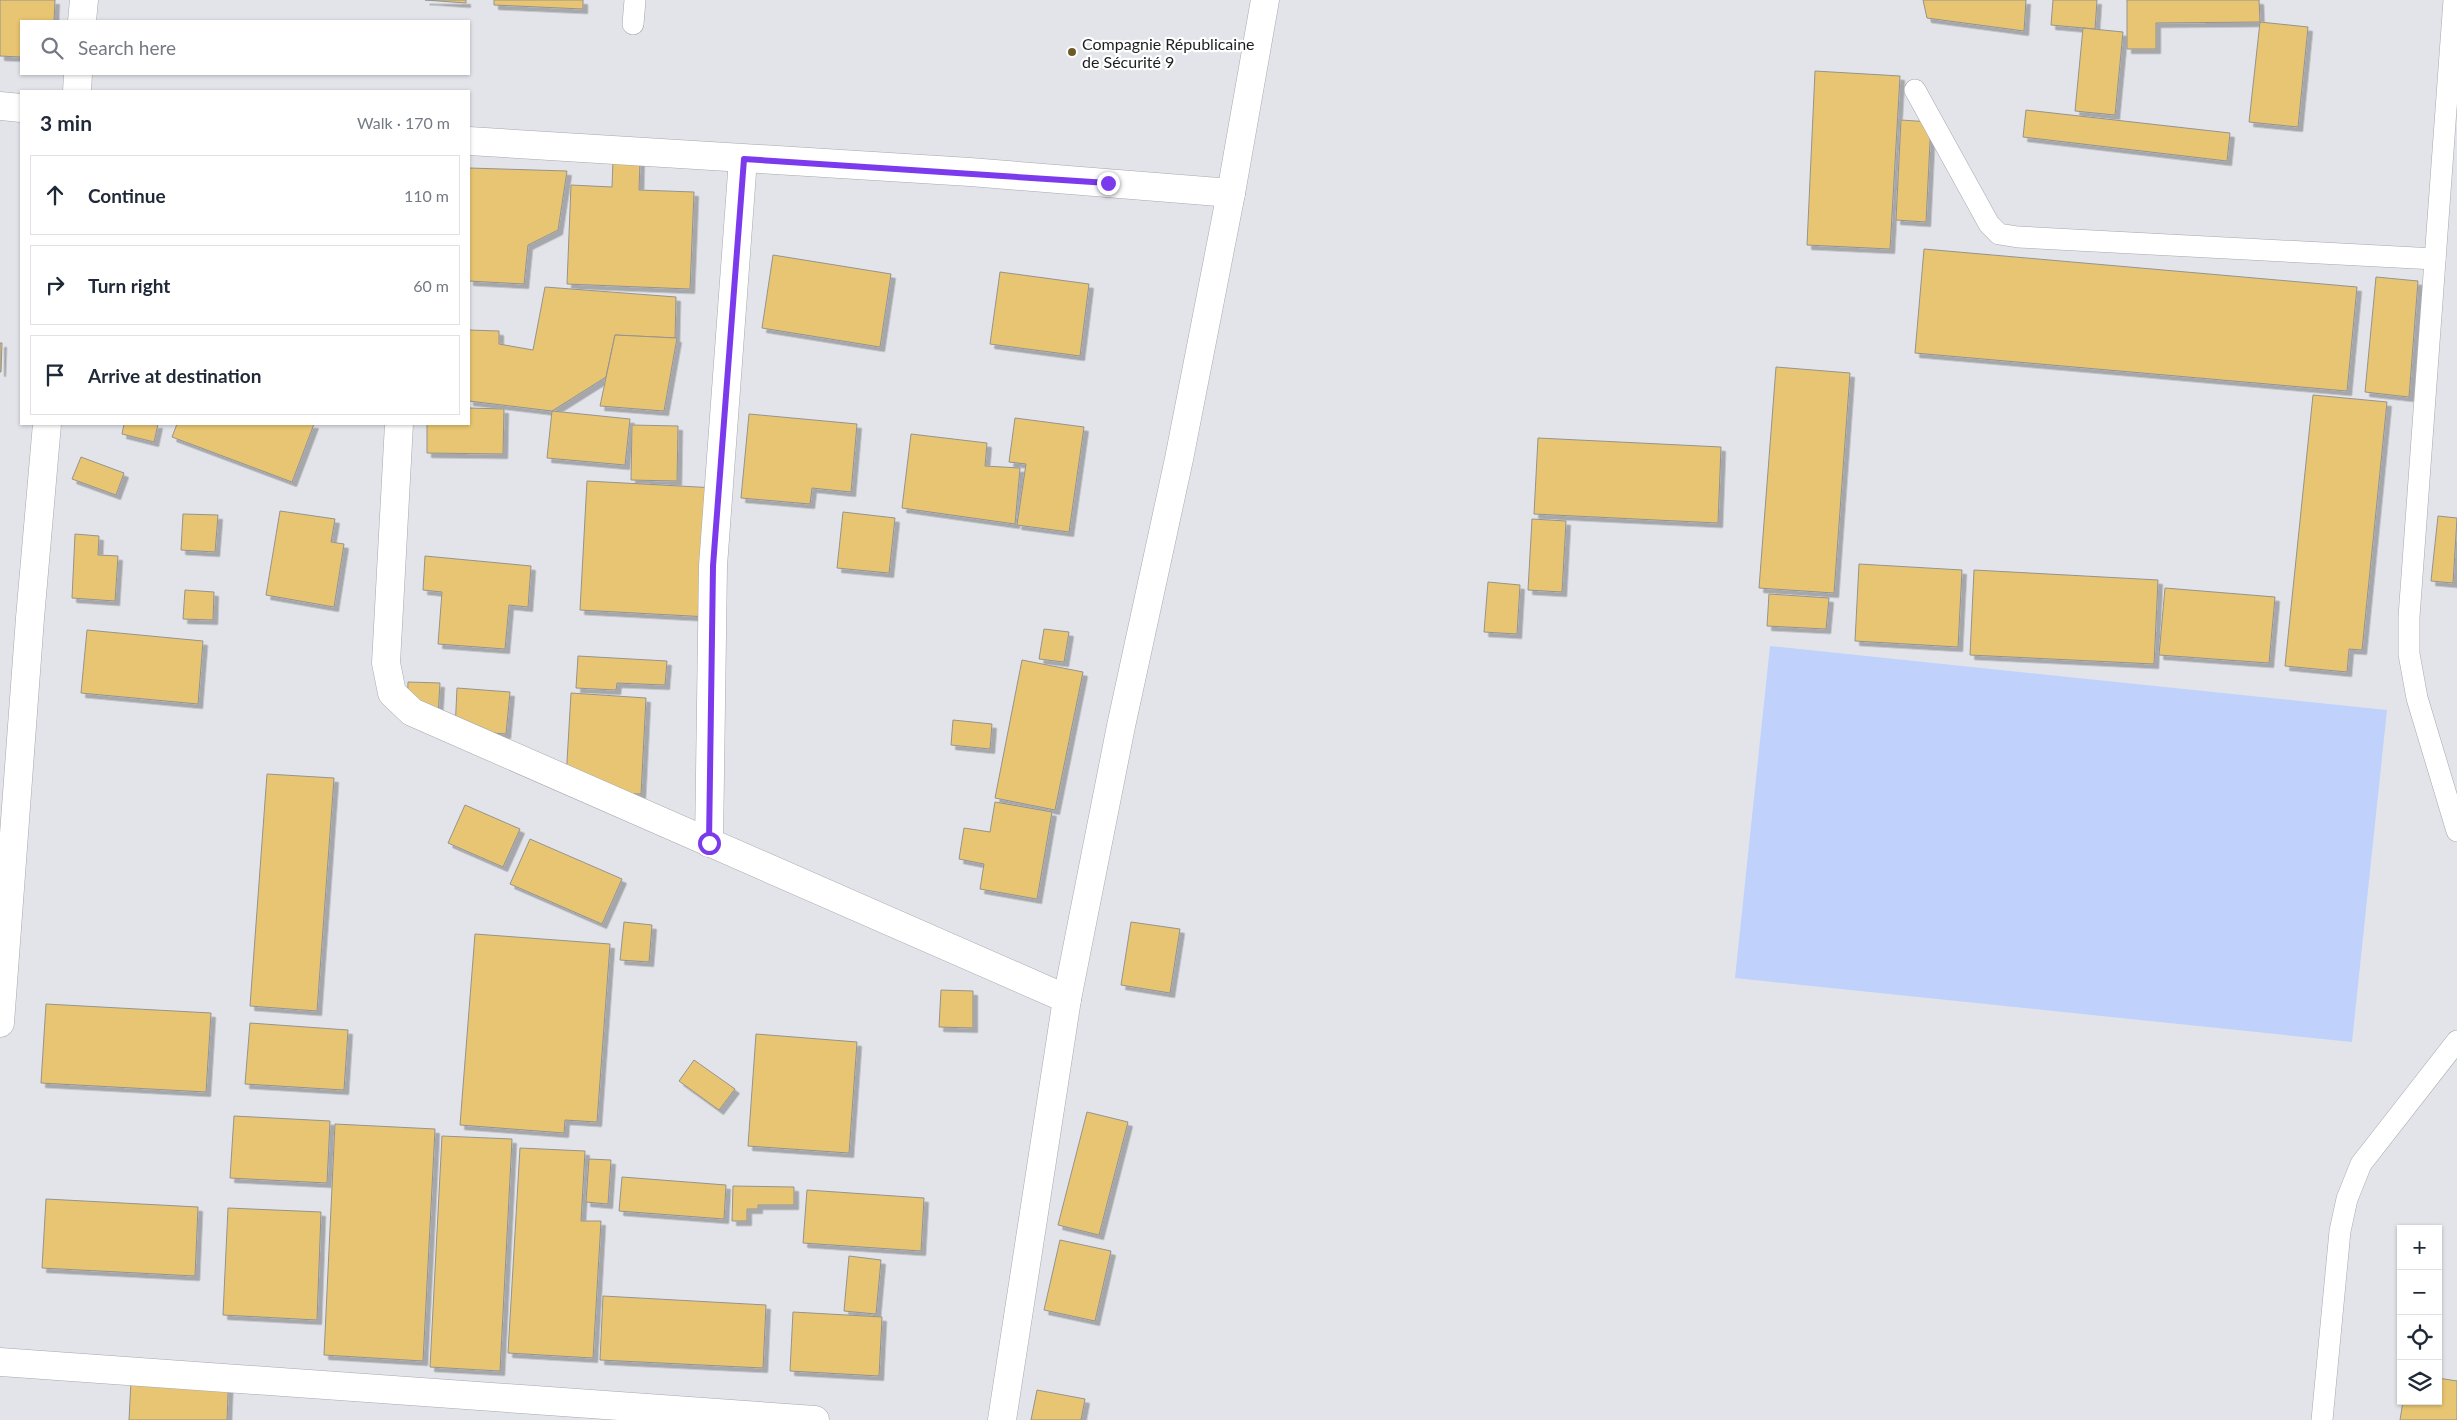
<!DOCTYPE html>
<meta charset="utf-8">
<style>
:root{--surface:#fff;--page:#f6f6f7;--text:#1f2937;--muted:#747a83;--line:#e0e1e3}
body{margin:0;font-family:Lato,sans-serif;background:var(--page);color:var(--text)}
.controls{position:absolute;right:15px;bottom:15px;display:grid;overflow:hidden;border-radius:0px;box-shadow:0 1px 4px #0004}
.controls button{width:45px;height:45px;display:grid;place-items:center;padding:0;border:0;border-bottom:1px solid var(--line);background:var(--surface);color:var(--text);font:25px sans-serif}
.stop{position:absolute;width:15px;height:15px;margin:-11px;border:4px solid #7c3aed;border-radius:50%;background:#fff}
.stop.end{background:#7c3aed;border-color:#fff;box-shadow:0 1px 5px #0008}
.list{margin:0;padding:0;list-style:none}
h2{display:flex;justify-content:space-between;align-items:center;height:65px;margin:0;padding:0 20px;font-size:21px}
h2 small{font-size:16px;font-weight:400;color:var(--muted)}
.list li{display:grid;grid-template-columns:32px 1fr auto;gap:15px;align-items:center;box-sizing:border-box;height:80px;margin:0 10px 10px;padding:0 10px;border:1px solid var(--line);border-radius:0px}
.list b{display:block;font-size:19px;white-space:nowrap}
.list em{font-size:16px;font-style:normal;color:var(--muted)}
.icon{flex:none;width:28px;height:28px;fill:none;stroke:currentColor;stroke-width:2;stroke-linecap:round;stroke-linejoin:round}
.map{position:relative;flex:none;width:2457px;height:1420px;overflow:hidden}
.search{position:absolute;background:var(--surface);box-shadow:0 1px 4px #0004;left:20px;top:20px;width:450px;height:55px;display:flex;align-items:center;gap:12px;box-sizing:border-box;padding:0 18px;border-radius:0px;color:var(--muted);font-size:19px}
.panel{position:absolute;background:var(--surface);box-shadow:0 1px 4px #0004;left:20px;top:90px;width:450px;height:335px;border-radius:0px}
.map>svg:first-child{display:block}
.green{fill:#c0d2fb}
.building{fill:#e8c572;stroke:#95938f;filter:url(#shadow)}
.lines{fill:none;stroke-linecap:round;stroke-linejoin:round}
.lane-casing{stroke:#a6a8ad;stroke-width:22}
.street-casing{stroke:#a6a8ad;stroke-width:29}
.lane{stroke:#fff;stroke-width:21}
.street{stroke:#fff;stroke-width:28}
.route{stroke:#7c3aed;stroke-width:6}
.poi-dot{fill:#6e5a29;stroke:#fff;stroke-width:2}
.labels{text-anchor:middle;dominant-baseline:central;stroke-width:4.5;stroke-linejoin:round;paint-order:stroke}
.poi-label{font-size:16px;fill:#1d1e20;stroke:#fff;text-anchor:start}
</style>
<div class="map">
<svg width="2457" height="1420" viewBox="0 0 2457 1420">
<defs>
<filter id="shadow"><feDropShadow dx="4.5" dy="4.5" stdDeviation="0" flood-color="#0004"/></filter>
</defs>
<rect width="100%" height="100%" fill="#e2e4e9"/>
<!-- green -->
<path class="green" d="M 1770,646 L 2387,710 L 2352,1042 L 1735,978 Z"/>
<!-- building -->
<g class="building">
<path d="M 0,0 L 55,0 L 54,21 L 21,21 L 21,57 L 0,56 Z"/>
<path d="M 425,0 L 466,0 L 466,3 Z"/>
<path d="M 494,0 L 583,0 L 583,9 L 494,5 Z"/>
<path d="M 1923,0 L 2026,0 L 2024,31 L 1927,18 Z"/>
<path d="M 2053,0 L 2097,0 L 2095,29 L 2051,25 Z"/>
<path d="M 2127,0 L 2259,0 L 2260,22 L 2156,23 L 2156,49 L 2127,49 Z"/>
<path d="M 2260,22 L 2308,27 L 2298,127 L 2249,122 Z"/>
<path d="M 2083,28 L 2123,32 L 2115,115 L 2075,111 Z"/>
<path d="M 1815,71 L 1900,76 L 1890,249 L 1807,245 Z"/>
<path d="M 2026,110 L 2230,133 L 2227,161 L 2023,137 Z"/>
<path d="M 1901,120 L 1931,122 L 1926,222 L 1896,220 Z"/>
<path d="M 613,159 L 640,160 L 639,190 L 694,192 L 690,289 L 567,284 L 571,185 L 612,187 Z"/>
<path d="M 469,168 L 567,171 L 558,230 L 528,245 L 524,284 L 469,281 Z"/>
<path d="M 1924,249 L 2357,287 L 2347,391 L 1915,353 Z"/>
<path d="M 773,255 L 891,274 L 880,347 L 762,328 Z"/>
<path d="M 1000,272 L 1089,284 L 1080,356 L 990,344 Z"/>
<path d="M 2376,277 L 2418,281 L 2409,397 L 2365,392 Z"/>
<path d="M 545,287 L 676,297 L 675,338 L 615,335 L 606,377 L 552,411 L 469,401 L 469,330 L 499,331 L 499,344 L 533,350 Z"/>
<path d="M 615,335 L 677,338 L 664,411 L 600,406 Z"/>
<path d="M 0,343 L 2,343 L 1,372 L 0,372 Z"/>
<path d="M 1776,367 L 1850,373 L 1834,593 L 1759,588 Z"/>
<path d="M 2313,395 L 2387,402 L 2362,650 L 2349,649 L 2347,672 L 2285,666 Z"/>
<path d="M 469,408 L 504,409 L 503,454 L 427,453 L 427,424 L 469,424 Z"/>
<path d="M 552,411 L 630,419 L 625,465 L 547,458 Z"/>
<path d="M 749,414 L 857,424 L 851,492 L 812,488 L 810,504 L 741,498 Z"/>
<path d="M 1015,418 L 1084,427 L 1069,532 L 1017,525 L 1026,464 L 1009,462 Z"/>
<path d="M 124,424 L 158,424 L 154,442 L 122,434 Z"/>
<path d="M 177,424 L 314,424 L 292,482 L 172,437 Z"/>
<path d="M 632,425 L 678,426 L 677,481 L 631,480 Z"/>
<path d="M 911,434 L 987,443 L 985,466 L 1020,468 L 1015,524 L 902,508 Z"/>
<path d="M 1538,438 L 1721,447 L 1718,523 L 1534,514 Z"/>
<path d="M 81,457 L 124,473 L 116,495 L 72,479 Z"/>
<path d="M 587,481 L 716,488 L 709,617 L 580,610 Z"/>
<path d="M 280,511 L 335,519 L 331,542 L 344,544 L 334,607 L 266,595 Z"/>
<path d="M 843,512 L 895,518 L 889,573 L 837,568 Z"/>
<path d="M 183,514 L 218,515 L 215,552 L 181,550 Z"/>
<path d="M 2438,516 L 2457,518 L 2453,583 L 2431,581 Z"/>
<path d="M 1532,519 L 1566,521 L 1562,592 L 1528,590 Z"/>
<path d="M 75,534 L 99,536 L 98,555 L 118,556 L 115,601 L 72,598 Z"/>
<path d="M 425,556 L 531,566 L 528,607 L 509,605 L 505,649 L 438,644 L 442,592 L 423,590 Z"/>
<path d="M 1859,564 L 1962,570 L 1958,647 L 1855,641 Z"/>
<path d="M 1974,570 L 2158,580 L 2154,664 L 1970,655 Z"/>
<path d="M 1488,582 L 1520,585 L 1517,634 L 1484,632 Z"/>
<path d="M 2165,588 L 2275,597 L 2269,663 L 2159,655 Z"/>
<path d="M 185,590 L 214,592 L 213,620 L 183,619 Z"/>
<path d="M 1769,594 L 1829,598 L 1826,629 L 1767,626 Z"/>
<path d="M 1044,629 L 1069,632 L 1064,662 L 1039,659 Z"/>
<path d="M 87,630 L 203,641 L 198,704 L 81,693 Z"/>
<path d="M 578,656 L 667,661 L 665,685 L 617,683 L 616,690 L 576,688 Z"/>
<path d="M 1022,660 L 1083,672 L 1055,810 L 995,798 Z"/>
<path d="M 408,682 L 440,683 L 438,715 L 407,713 Z"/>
<path d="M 457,688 L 510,692 L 506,734 L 455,730 Z"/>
<path d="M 571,693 L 646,698 L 641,794 L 599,793 L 566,779 Z"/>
<path d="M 953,720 L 992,724 L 990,749 L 951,745 Z"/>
<path d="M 267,774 L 334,778 L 317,1011 L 250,1006 Z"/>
<path d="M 995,802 L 1052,812 L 1037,899 L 980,889 L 984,864 L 959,859 L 964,828 L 990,832 Z"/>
<path d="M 465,805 L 520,829 L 503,867 L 448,843 Z"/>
<path d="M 530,839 L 622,879 L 602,924 L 510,884 Z"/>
<path d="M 624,922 L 652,925 L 649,962 L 620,960 Z"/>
<path d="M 1131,922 L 1180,929 L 1170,993 L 1121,985 Z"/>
<path d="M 475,934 L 610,944 L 597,1122 L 565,1120 L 564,1133 L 460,1125 Z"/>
<path d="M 941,990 L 973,991 L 973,1028 L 939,1027 Z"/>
<path d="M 46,1004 L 211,1013 L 206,1092 L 41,1083 Z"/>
<path d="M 250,1023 L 348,1030 L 344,1090 L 245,1084 Z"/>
<path d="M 756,1034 L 857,1042 L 849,1153 L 748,1146 Z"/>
<path d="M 694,1060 L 735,1089 L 719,1110 L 679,1081 Z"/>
<path d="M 1087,1112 L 1128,1122 L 1099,1235 L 1058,1225 Z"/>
<path d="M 234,1116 L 330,1121 L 327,1183 L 230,1178 Z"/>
<path d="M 335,1124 L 435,1129 L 423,1361 L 324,1355 Z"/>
<path d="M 442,1136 L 512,1139 L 500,1371 L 430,1367 Z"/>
<path d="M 520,1148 L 585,1151 L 581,1221 L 601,1221 L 593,1358 L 508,1353 Z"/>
<path d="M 589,1159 L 611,1160 L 608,1204 L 586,1202 Z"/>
<path d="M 622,1177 L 726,1185 L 724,1219 L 619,1211 Z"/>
<path d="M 733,1186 L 794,1187 L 794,1205 L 758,1205 L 758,1209 L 747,1209 L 747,1221 L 732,1221 Z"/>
<path d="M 807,1190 L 924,1198 L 921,1251 L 803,1243 Z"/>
<path d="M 46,1199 L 198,1207 L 195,1276 L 42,1268 Z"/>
<path d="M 228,1208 L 321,1212 L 317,1320 L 223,1315 Z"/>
<path d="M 1060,1240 L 1111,1251 L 1095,1321 L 1044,1310 Z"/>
<path d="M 849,1256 L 881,1260 L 876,1314 L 844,1311 Z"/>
<path d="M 603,1296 L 766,1305 L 763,1368 L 600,1360 Z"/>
<path d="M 793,1312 L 882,1317 L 879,1376 L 790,1371 Z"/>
<path d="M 229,1371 L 227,1420 L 129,1420 L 131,1381 Z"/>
<path d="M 2438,1378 L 2457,1381 L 2457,1420 L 2400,1420 L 2403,1401 L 2438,1401 Z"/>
<path d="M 1037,1390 L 1085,1399 L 1081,1420 L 1031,1420 Z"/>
</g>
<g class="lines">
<!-- lane casing -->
<g class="lane-casing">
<g id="lane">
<path d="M 2454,0 L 2409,617 L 2409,654 L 2417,698 L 2457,831"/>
<path d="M 633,24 L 635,0"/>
<path d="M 1915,90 L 1989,224 L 1999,234 L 2018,237 L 2435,259"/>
<path d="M 2322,1420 L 2340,1231 L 2347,1199 L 2361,1164 L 2457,1041"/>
</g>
</g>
<!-- street casing -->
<g class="street-casing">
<g id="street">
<path d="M 82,21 L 84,0"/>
<path d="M 77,91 L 78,74"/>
<path d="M 0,106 L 21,108"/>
<path d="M 469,141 L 970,172 L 1231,193"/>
<path d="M 399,424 L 386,663 L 392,693 L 412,712 L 1067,999"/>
<path d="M 709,843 L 713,566 L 743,159"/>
<path d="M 0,1023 L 30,618 L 47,424"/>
<path d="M 0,1362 L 815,1420"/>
<path d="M 1002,1420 L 1067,999 L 1121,726 L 1179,459 L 1231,193 L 1265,0"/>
</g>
</g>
<!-- lane -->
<use href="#lane" class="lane"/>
<!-- street -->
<use href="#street" class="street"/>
</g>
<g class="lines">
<!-- route -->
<path class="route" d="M 709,843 L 713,566 L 744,159 L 1108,183"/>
</g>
<!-- markers -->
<circle class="poi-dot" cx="1072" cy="52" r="5"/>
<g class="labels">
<!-- poi labels -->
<g class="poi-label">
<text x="1082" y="43">Compagnie Républicaine<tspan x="1082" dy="18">de Sécurité 9</tspan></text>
</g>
</g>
</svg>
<div class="controls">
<button>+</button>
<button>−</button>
<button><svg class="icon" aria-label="locate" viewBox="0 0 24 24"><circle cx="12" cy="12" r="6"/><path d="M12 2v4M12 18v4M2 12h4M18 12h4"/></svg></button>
<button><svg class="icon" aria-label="layers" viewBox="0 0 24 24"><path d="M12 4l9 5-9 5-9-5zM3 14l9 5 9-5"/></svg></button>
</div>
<div class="stop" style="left:709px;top:843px"></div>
<div class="stop end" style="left:1108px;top:183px"></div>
<div class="search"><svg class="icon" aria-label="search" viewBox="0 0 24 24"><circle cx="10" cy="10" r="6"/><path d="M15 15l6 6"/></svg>Search here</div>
<section class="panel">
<h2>3 min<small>Walk · 170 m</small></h2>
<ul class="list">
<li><svg class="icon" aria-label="ahead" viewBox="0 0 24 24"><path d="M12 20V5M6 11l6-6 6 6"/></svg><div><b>Continue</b></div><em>110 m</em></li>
<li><svg class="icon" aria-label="right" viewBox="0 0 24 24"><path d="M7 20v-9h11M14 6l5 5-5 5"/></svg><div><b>Turn right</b></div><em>60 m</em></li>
<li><svg class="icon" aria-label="arrive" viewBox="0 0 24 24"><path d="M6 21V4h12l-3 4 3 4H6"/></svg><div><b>Arrive at destination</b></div></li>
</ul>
</section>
</div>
